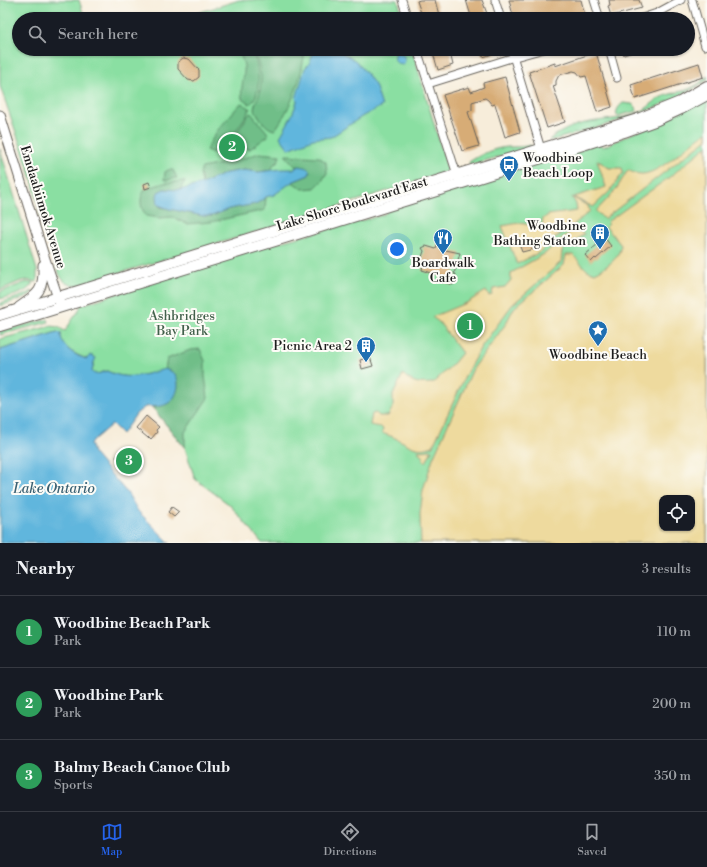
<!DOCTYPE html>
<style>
:root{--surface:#171b24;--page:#20242c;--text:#f1f3f6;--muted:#9ea1a6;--line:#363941;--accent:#2563eb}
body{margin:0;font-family:"Libre Bodoni",serif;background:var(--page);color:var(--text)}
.controls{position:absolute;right:12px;bottom:12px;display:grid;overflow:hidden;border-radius:8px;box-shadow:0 1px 3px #0004}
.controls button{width:36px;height:36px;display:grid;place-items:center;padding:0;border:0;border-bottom:1px solid var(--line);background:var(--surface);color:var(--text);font:20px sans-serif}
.you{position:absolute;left:397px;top:249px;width:14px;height:14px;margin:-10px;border:3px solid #fff;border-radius:50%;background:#1a73e8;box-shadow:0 0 0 6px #1a73e833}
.badge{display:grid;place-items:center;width:26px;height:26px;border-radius:50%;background:var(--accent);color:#fff;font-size:13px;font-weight:700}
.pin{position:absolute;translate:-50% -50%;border:2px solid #fff;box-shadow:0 1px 4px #0006}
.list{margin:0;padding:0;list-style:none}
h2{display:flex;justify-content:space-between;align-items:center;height:52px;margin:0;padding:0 16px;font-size:17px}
h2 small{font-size:13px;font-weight:400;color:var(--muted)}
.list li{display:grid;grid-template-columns:26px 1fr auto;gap:12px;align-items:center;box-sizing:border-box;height:72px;padding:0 16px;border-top:1px solid var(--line)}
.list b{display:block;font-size:15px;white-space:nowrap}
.list p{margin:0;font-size:13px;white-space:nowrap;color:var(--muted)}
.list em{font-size:13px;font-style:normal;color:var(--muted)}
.icon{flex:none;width:22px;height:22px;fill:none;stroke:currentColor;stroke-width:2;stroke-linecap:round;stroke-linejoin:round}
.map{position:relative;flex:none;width:707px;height:543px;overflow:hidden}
.search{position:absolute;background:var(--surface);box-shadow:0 1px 3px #0004;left:12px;right:12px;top:12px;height:44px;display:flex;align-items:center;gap:10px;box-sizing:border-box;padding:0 14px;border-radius:22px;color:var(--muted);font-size:15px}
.sheet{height:268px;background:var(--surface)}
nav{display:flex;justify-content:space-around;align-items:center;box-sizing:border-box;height:56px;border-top:1px solid var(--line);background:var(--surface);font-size:11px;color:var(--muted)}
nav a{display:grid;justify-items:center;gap:2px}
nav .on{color:var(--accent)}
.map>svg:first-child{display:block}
.green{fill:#8adfa2;stroke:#537e5f;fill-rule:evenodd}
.forest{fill:#6fbe88;stroke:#466d52}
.sand{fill:#eeda9e;stroke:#857b5d;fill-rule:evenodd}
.water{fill:#61b6dd;stroke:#3e697c}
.building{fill:#d7ac76}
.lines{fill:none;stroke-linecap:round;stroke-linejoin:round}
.minor-casing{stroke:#69655e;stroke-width:9}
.major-casing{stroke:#69655e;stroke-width:11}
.highway-casing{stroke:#69655e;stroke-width:12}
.minor{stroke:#fff;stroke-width:7}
.major{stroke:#fff;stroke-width:9}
.highway{stroke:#fff;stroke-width:10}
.labels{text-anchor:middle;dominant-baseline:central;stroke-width:4;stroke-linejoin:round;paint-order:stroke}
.poi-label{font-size:13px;fill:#1c1c1c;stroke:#fdfcf7;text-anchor:end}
.street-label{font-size:13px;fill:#1c1c1c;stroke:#fdfcf7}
.park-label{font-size:13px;fill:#42604b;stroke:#fdfcf7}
.water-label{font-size:14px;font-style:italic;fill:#3b6173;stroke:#fdfcf7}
</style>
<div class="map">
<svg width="707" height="543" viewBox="0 0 707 543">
<rect width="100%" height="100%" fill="#fdfcf7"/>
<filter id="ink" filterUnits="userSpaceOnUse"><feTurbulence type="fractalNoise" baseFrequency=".025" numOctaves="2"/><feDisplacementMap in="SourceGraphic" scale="8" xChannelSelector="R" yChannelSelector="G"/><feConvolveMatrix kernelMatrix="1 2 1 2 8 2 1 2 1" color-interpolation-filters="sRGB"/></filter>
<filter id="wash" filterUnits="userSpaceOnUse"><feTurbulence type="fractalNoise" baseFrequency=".012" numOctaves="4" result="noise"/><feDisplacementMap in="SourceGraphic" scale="16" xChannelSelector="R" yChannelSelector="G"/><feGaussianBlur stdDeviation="0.9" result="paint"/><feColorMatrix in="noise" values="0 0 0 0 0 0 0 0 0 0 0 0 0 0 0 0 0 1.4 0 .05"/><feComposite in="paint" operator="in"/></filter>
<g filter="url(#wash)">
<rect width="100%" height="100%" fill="#f7edda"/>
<!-- green -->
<g class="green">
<path d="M 0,0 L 79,0 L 85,19 L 19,19 L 19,49 L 412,49 L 448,171 C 325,212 200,249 75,286 C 66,285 61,279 58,271 L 41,218 L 32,179 L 0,86 Z"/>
<path d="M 239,0 L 398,0 L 403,19 L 178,19 Z"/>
<path d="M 707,76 L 707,80 C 660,111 606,125 553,140 L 549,140 C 552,137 557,134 561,132 C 587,117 612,123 638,113 C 648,109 655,99 664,96 C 681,90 693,92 707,76 Z"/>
<path d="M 707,99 L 707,543 L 262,543 L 230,505 L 195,479 L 185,448 L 152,407 L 147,374 C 131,378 122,378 107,371 L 97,374 L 92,372 L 94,362 C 81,356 60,351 61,333 L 57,332 L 0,350 L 0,339 L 51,326 L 58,327 L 65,331 L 76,314 L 77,314 L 81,305 L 272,244 L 383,215 L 390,209 L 598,143 L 603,147 ZM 662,498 L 692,498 L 692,528 L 662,528 Z"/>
<path d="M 623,103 L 632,104 L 636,107 L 637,111 L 617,116 C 615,111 619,106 623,103 Z"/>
<path d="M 531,145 L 529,148 L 470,165 L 469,162 C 481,154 494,148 508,147 C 516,147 523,147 531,145 Z"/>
<path d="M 0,149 L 37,270 L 37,282 L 26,280 L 21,281 L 0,290 Z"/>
<path d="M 26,282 L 33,283 C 27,294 11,296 0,299 L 0,292 Z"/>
<path d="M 32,291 L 33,292 L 27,297 L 0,306 L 0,303 L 27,294 Z"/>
<path d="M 48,319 L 49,322 L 0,335 L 0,331 Z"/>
</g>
<!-- forest -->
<g class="forest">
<path d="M 241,49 C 243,49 246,49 248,49 C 260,56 263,96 250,104 L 242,99 C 240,88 245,77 244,66 C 243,61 241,57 240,53 Z"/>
<path d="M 251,49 L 305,49 C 302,78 292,106 275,130 C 265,129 260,117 254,110 C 254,105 257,100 259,95 C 263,80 261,62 251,49 Z"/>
<path d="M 241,103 L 250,108 L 246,116 L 225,147 L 213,153 L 206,150 L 217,131 Z"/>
<path d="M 251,113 L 267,132 L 268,136 L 250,149 L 242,147 L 234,154 L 230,154 L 227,151 L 231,142 L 249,114 Z"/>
<path d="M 259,153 L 280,155 L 278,162 L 273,165 L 272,170 L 258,172 L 244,170 L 226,173 L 202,184 L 200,173 L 202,168 L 226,163 L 228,164 Z"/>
<path d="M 285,155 L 319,157 L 326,162 L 327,173 L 322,181 L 315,188 L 303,189 L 292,182 L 309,175 L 299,166 L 296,167 Z"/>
<path d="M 168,170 L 173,170 L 177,178 L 168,180 L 164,180 L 165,172 Z"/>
<path d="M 185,181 L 180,190 L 164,189 L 160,207 L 203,216 L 212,216 L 229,209 L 256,204 L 266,197 L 265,210 L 211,222 L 187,224 L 172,217 L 159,218 L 146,216 C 140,207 139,198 145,189 L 164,183 Z"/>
<path d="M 200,349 L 205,361 L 205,376 L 208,398 L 185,432 L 185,448 L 152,407 L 157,407 L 174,374 L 165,369 L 167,359 L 190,350 Z"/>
</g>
<!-- sand -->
<g class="sand">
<path d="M 707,132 L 707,139 L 604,219 L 596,211 L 615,191 L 628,170 C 633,173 637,174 643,174 C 663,172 688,143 707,132 Z"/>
<path d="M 707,146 L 707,543 L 421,543 L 420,514 L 423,490 L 433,458 L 473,369 L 505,325 L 514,308 L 564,265 L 566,255 L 573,255 L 587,270 L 595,273 C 607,267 619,259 621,245 L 606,227 L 609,224 L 607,222 L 671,176 ZM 662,498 L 692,498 L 692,528 L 662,528 Z"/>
<path d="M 597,160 L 609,168 L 622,168 L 623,173 L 609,192 L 593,207 L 574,197 L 606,187 Z"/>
<path d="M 572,197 L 588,206 L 590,211 L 571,227 L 551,241 L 542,251 L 517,264 L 502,226 L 519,223 L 531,225 L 542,225 L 543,219 L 548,215 L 577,211 L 576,204 Z"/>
<path d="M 576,228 L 584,234 L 562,251 L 561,262 L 512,305 L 481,347 L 468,370 L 433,446 C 416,452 412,446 397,439 C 392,436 387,435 382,433 L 383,429 L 381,427 L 370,425 L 372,414 L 376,413 L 379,416 L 388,416 L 393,407 L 393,395 L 403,374 C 412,384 421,384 433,383 L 453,364 L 462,353 L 439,322 L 432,317 L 468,302 L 486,291 L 489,296 L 492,295 L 493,289 L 505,287 L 511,280 L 511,273 L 546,253 L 558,241 Z"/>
<path d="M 432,450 L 426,462 L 423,461 L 423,457 L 418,451 Z"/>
</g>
<!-- water -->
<g class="water">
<path d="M 314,49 L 336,49 L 356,61 L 368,75 L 375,85 L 382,106 L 363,116 L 331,137 L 313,139 L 289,149 L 280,137 C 287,125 293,115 297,101 L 296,98 L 305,68 C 312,62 311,56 314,49 Z"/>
<path d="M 396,51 C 401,53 405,55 405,61 L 403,65 L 398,64 L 394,60 Z"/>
<path d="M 299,166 C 304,167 307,167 310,171 L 309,175 L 292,182 L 274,195 L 266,197 L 256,204 L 229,209 L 212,216 L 203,216 L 169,209 L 158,205 L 157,196 L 158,192 L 164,189 L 180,190 L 202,184 L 226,173 L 244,170 L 258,172 L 281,169 L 293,169 Z"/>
<path d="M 57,332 L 61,333 C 60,346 75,356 87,359 L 90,355 L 96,358 L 94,362 L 92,372 L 97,374 L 107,371 C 128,381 143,375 165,369 C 168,370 172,372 174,373 C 182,382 177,399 167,404 C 159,408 153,406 145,407 L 137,413 L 122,434 L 112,424 L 90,443 L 93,453 L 128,494 L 138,511 L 170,543 L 0,543 L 0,350 Z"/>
</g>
<g id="blocks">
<!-- building -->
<g class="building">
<path d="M 420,0 L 435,0 L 440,19 L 423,19 L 417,1 Z"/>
<path d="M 466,0 L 482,0 L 489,19 L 472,19 Z"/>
<path d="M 509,0 L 581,0 L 586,19 L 548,19 L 548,17 L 540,19 L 514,19 Z"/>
<path d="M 609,0 L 639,0 L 642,8 L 611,16 L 608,6 L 610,5 Z"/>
<path d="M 432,49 L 449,49 L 453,65 L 438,70 Z"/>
<path d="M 480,49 L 505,49 L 505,50 L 483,57 Z"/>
<path d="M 622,49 L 639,49 L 639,50 L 624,55 Z"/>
<path d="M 596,52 L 612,107 L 597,112 L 586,76 L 581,77 L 577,72 L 573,71 L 559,75 L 556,81 L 556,85 L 553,86 L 565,122 L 547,128 L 529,72 L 555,63 L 555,66 Z"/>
<path d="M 183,58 L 189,59 L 199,70 L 199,77 L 194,81 L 188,80 L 178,69 L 178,62 Z"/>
<path d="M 699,63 L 703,77 L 635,99 L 631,85 Z"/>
<path d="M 505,77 L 520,132 L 505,137 L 495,104 L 492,105 L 488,100 L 485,98 L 472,102 L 472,110 L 468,112 L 479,146 L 462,151 L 443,95 L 469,87 L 471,92 L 484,87 L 483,83 Z"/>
<path d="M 149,182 L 151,187 L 145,189 L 144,184 Z"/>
<path d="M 440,237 L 441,249 L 460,253 L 454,274 L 456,274 L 453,285 L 440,281 L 441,276 L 422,270 L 423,264 L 420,263 L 424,251 L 422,248 L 426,246 L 436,249 Z"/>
<path d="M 605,238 L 611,246 L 596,259 L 595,258 L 591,262 L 585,255 Z"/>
<path d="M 531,240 L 534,249 L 522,252 L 519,244 Z"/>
<path d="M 370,357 L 373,366 L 362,369 L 360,360 Z"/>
<path d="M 146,416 L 159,427 L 156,430 L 157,432 L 151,439 L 149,437 L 148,438 L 136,428 Z"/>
<path d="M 123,449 L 137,464 L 129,472 L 116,457 Z"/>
<path d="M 172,507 L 179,512 L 174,517 L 168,512 Z"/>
</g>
</g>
</g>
<g filter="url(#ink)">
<use href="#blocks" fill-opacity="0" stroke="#69655e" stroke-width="1"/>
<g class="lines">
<!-- minor casing -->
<g class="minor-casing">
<g id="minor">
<path d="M 402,0 L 408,19"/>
<path d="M 495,0 L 501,19"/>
<path d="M 594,0 L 600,19"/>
<path d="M 692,0 L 705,46"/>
<path d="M 639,19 L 657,13 L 681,0"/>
<path d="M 417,49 L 458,178"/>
<path d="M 511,49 L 541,149"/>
<path d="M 609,49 L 617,78"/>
<path d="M 428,84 L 508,59 L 544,49"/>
</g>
</g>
<!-- major casing -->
<g class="major-casing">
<g id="major">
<path d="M 0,115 L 43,253 L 60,304"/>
<path d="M 19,307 C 39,294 44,290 43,265"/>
</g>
</g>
<!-- highway casing -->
<g class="highway-casing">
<g id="highway">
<path d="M 0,315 L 638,119 L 680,102 L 707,86"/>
<path d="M 0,326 L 472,180 L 624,132 L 657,120 L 681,109 L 707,95"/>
</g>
</g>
<!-- minor -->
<use href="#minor" class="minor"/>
<!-- major -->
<use href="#major" class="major"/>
<!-- highway -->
<use href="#highway" class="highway"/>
</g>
</g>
<!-- icons -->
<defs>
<g id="bus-pin" transform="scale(1)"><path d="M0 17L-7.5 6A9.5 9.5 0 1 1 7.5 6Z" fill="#1f6fb2" stroke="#fdfcf7"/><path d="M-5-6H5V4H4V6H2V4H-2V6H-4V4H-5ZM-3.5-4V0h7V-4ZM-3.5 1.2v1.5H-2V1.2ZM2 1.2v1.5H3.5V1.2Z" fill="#fff"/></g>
<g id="building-pin" transform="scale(1)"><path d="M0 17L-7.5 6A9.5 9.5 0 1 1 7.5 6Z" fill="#1f6fb2" stroke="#fdfcf7"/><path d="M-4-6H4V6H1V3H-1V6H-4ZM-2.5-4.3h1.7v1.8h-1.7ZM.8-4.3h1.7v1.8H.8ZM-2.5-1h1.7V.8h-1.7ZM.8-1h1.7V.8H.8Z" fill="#fff"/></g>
<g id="restaurant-pin" transform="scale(1)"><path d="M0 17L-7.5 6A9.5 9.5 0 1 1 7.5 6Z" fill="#1f6fb2" stroke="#fdfcf7"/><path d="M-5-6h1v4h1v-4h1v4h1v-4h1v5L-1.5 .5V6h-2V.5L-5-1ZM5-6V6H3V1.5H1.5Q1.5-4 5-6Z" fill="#fff"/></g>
<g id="sight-pin" transform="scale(1)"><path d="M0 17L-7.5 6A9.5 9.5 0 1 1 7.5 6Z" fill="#1f6fb2" stroke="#fdfcf7"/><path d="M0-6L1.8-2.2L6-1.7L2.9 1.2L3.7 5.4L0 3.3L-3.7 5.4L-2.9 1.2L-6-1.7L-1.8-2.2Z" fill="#fff"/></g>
</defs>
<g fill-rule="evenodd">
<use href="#bus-pin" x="509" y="165"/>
<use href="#building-pin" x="600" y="233"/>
<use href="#restaurant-pin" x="443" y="238"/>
<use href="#sight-pin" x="598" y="330"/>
<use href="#building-pin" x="366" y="346"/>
</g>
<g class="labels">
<!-- poi labels -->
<g class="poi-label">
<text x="523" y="158" text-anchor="start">Woodbine<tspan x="523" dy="15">Beach Loop</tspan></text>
<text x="586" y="226">Woodbine<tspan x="586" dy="15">Bathing Station</tspan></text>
<text x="443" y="263" text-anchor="middle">Boardwalk<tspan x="443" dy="15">Cafe</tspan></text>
<text x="352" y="346">Picnic Area 2</text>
<text x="598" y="355" text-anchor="middle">Woodbine Beach</text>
</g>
<!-- street labels -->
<g class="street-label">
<text transform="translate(352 204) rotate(-17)">Lake Shore Boulevard East</text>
<text transform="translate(43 207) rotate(73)">Emdaabiimok Avenue</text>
</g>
<!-- park labels -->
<g class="park-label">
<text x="182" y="316">Ashbridges<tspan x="182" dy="15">Bay Park</tspan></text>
</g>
<!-- water labels -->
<g class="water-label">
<text x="54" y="489">Lake Ontario</text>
</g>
</g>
</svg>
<div class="controls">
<button><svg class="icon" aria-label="locate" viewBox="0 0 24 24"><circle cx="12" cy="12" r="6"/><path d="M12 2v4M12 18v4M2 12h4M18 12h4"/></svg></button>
</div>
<div class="you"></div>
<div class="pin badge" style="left:470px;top:326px;background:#2e9e5b">1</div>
<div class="pin badge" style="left:232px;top:147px;background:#2e9e5b">2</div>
<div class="pin badge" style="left:129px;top:461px;background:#2e9e5b">3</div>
<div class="search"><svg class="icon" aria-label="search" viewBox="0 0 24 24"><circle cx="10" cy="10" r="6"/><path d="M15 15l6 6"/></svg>Search here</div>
</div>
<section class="sheet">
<h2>Nearby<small>3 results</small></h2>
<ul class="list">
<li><span class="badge" style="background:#2e9e5b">1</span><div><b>Woodbine Beach Park</b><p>Park</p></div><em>110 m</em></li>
<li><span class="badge" style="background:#2e9e5b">2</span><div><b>Woodbine Park</b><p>Park</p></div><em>200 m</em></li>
<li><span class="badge" style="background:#2e9e5b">3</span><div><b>Balmy Beach Canoe Club</b><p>Sports</p></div><em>350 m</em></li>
</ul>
</section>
<nav>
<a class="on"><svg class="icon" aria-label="map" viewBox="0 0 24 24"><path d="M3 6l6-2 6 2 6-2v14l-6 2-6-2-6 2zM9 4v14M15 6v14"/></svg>Map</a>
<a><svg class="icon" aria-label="directions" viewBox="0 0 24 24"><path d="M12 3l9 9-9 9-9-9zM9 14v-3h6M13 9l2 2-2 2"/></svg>Directions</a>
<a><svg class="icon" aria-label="saved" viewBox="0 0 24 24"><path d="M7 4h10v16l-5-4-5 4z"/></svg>Saved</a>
</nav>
